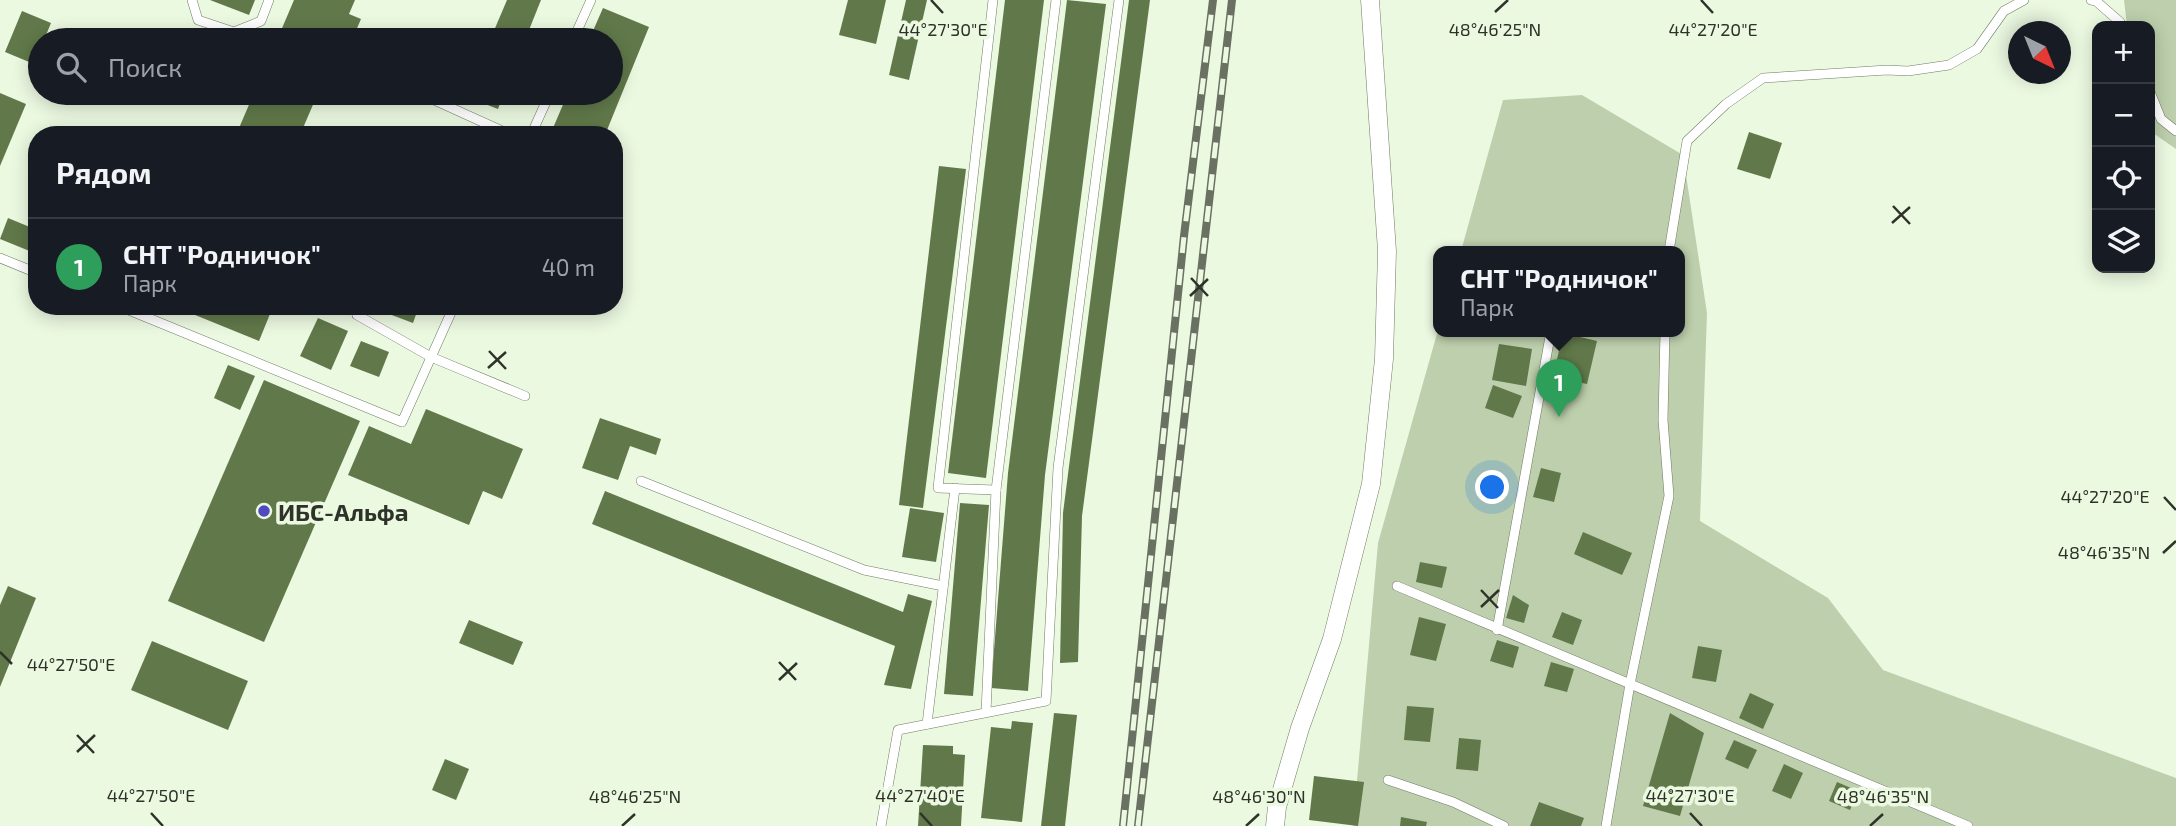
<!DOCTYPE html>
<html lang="ru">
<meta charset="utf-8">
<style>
:root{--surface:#171b24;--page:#20242c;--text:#f1f3f6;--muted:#9ea1a6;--line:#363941;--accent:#a9a6de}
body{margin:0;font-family:"Exo 2",sans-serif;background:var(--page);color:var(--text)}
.controls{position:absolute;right:21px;top:21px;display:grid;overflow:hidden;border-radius:14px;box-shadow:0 4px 18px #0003}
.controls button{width:63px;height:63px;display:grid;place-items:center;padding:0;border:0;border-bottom:2px solid var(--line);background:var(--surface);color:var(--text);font:35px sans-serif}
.compass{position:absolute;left:2008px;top:21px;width:63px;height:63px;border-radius:50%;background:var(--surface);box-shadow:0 4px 18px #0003;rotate:137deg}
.you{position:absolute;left:1493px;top:488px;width:24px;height:24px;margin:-18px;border:5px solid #fff;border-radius:50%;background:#1a73e8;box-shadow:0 0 0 10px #1a73e833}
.badge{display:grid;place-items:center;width:46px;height:46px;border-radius:50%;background:var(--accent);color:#fff;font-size:23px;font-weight:700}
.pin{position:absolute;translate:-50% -58px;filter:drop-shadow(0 2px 4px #0008)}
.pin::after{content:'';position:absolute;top:37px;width:24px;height:21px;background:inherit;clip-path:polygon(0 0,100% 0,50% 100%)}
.popup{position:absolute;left:1433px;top:246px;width:252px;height:91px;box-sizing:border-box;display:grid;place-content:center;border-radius:14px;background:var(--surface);filter:drop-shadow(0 2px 5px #0005);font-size:23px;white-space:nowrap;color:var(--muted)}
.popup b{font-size:26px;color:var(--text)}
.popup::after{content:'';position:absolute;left:50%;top:100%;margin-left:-14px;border:14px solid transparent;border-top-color:var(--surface)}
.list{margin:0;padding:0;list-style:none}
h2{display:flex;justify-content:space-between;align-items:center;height:91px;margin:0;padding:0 28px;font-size:30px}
h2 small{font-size:23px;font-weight:400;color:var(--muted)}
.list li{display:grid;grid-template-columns:46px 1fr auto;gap:21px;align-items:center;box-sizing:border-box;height:98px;padding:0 28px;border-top:2px solid var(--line)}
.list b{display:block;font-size:26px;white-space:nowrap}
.list p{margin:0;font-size:23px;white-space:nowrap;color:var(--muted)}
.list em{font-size:23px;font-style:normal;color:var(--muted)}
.icon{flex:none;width:38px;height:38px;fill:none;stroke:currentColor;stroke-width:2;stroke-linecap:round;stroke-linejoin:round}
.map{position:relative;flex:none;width:2176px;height:826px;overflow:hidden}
.search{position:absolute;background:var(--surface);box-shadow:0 4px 18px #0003;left:28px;top:28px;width:595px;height:77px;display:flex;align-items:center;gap:18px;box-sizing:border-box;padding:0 24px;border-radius:38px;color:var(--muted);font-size:26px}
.panel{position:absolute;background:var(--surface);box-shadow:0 4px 18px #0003;left:28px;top:126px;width:595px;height:189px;border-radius:28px}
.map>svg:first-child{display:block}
.green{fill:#bdcfac}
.building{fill:#61794a}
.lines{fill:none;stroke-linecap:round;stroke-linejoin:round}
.lane-casing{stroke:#707b66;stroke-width:10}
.street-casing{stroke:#707b66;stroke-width:19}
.lane{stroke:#fff;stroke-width:9}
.street{stroke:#fff;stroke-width:18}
.rail-casing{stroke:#6a7163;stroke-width:8}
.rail{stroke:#ecf9e1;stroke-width:5;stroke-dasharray:16;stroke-linecap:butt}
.ticks{fill:none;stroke:#2e3229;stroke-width:2.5}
.poi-dot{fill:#5149c0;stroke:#ecf9e1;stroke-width:2.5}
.labels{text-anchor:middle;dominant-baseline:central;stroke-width:7;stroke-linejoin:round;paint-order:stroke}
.poi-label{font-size:24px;font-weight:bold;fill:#2e3229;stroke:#ecf9e1;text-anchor:start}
.ticks-label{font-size:18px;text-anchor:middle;fill:#2e3229;stroke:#ecf9e1;stroke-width:7;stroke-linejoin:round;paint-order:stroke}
</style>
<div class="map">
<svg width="2176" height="826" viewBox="0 0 2176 826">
<rect width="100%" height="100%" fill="#ecf9e1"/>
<!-- green -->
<g class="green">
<path d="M 2124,0 L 2176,0 L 2176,149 L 2150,131 L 2150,26 L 2127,26 Z"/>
<path d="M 1582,95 L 1683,155 L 1707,313 L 1700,521 L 1828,598 L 1883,670 L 2176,778 L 2176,826 L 1353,826 L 1378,543 L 1438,330 L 1680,331 L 1680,251 L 1461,251 L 1503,100 Z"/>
</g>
<!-- building -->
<g class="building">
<path d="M 210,0 L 255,0 L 249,15 Z"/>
<path d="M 294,0 L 355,0 L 349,14 L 361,19 L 352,40 L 277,40 Z"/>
<path d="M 507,0 L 541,0 L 525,40 L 490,40 Z"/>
<path d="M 848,0 L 886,0 L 876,44 L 839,35 Z"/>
<path d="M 906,0 L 927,0 L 909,80 L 889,75 Z"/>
<path d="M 1005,0 L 1044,0 L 986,478 L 948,473 Z"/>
<path d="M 1067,0 L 1106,4 L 1045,475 L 1028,691 L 991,688 L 1008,473 Z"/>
<path d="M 1129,0 L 1150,0 L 1082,516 L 1078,662 L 1060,663 L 1063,513 Z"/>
<path d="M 603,8 L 649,27 L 605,135 L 550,135 L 568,93 L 611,93 L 611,40 L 589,40 Z"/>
<path d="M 22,11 L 51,23 L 44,40 L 40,40 L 40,49 L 34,64 L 5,52 Z"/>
<path d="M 0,93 L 26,104 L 0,166 Z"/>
<path d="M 254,93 L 318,93 L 300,135 L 236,135 Z"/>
<path d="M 469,93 L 504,93 L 498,109 L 467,97 Z"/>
<path d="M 1749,132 L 1782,143 L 1770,179 L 1737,169 Z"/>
<path d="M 939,166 L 966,169 L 923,508 L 899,505 Z"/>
<path d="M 8,218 L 37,230 L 37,254 L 0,239 Z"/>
<path d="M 173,306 L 265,306 L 272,309 L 259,341 Z"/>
<path d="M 383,306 L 419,306 L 413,323 L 381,311 Z"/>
<path d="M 318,318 L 348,331 L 331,370 L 300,356 Z"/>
<path d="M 1563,333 L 1597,341 L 1587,384 L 1553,377 Z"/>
<path d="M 361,341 L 389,352 L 379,377 L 350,366 Z"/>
<path d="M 1499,344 L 1532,349 L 1526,386 L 1492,380 Z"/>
<path d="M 228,365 L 255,376 L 240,410 L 214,398 Z"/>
<path d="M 264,380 L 360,421 L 264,642 L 168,601 Z"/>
<path d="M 1493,385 L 1522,396 L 1513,418 L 1485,408 Z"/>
<path d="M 426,409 L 523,449 L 502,499 L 483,491 L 469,525 L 348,475 L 369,426 L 411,444 Z"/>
<path d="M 600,418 L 661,439 L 656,455 L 630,446 L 618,480 L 582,468 Z"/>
<path d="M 1541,468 L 1561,473 L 1554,502 L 1533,497 Z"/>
<path d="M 605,491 L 903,612 L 908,594 L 932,601 L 911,689 L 884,685 L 895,646 L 592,524 Z"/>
<path d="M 960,503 L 989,505 L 973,696 L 944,694 Z"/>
<path d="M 910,508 L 944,513 L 936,562 L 902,557 Z"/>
<path d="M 1583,532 L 1632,553 L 1622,575 L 1574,554 Z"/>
<path d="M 1420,562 L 1447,567 L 1442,588 L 1416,582 Z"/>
<path d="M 8,586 L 36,598 L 0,687 L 0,605 Z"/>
<path d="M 1513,595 L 1529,605 L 1524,623 L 1506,618 Z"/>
<path d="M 1562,612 L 1582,620 L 1573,645 L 1552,637 Z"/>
<path d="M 1419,617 L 1446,624 L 1436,661 L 1410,655 Z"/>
<path d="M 469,620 L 523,642 L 513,665 L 459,643 Z"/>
<path d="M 1497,640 L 1519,647 L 1513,668 L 1490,661 Z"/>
<path d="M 152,641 L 248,681 L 228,730 L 131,690 Z"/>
<path d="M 1698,646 L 1722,650 L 1716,682 L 1692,678 Z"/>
<path d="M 1551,662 L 1574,669 L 1567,692 L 1544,686 Z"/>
<path d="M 1750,693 L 1774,704 L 1763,729 L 1739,718 Z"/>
<path d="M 1407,706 L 1434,708 L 1430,742 L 1404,740 Z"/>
<path d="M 1054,713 L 1077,715 L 1065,826 L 1041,826 Z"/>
<path d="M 1670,713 L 1704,733 L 1680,816 L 1643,806 Z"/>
<path d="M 1012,721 L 1033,723 L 1022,822 L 981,818 L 991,727 L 1011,729 Z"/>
<path d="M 1459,738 L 1481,740 L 1478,771 L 1456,769 Z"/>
<path d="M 1734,740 L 1757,750 L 1748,769 L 1725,759 Z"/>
<path d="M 923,745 L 953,746 L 953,754 L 965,755 L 961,826 L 918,826 Z"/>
<path d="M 445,759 L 469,769 L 456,800 L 432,790 Z"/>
<path d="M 1784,764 L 1803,773 L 1791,799 L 1772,791 Z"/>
<path d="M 1314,776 L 1364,782 L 1358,826 L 1309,820 Z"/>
<path d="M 1837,782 L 1858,791 L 1850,810 L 1829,801 Z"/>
<path d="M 1539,802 L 1584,818 L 1581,826 L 1530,826 Z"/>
<path d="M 1401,817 L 1427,822 L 1426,826 L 1400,826 Z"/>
</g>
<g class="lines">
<!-- lane casing -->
<g class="lane-casing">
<g id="lane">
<path d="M 192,0 L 198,20 L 234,32 L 261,21 L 269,0"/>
<path d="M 993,0 L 938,488 L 996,490"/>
<path d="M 2091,0 L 2096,1 L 2120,22 L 2121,26"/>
<path d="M 573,40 L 591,0"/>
<path d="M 2150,92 L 2161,119 L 2176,131"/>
<path d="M 434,100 L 511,135"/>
<path d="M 531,135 L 550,93"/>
<path d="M 1669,251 L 1687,141 L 1726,104 L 1763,78 L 1887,70 L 1908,71 L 1949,65 L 1977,49 L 2004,11 L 2024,0"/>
<path d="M 0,258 L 37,273"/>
<path d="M 119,306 L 402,422 L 454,306"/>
<path d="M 361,306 L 357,315 L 431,357 L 525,396"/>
<path d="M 641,481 L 864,570 L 943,586"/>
<path d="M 1397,586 L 1968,826"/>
<path d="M 1497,630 L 1551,331"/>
<path d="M 986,712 L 996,490 L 1056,0"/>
<path d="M 927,724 L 955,488"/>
<path d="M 1388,780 L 1453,802 L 1504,826"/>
<path d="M 881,826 L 898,730 L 1046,701 L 1058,468 L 1119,0"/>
<path d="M 1606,826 L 1630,684 L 1669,496 L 1663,420 L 1665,331"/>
</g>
</g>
<!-- street casing -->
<g class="street-casing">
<path id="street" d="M 1275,826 L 1277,807 L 1300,728 L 1332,639 L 1371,484 L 1384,359 L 1387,251 L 1370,0"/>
</g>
<!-- lane -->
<use href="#lane" class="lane"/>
<!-- street -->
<use href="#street" class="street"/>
<!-- rail casing -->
<g class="rail-casing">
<g id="rail">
<path d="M 1123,826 L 1184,236 L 1213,0"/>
<path d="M 1138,826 L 1232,0"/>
</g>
</g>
<!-- rail -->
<use href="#rail" class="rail"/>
</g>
<!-- ticks -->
<path class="ticks" d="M 931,0 L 943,13M 1701,0 L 1713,13M 1495,12 L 1508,0M 1893,206 L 1910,224M 1892,223 L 1910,207M 1191,278 L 1208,296M 1190,296 L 1208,279M 489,351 L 506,369M 488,368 L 506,352M 2164,497 L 2176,510M 2163,553 L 2176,541M 1481,590 L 1498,608M 1481,607 L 1499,590M 0,652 L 12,664M 779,662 L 796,680M 779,680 L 797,663M 77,735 L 94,753M 77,752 L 95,735M 151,813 L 163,826M 920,813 L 932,826M 1690,813 L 1702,826M 622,826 L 635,814M 1246,826 L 1259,814M 1870,826 L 1883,814"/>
<!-- markers -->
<circle class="poi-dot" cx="264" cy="511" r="7"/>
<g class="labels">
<!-- poi labels -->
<g class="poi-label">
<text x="278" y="511">ИБС-Альфа</text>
</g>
</g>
<g class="ticks-label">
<text x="1495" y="36">48°46'25"N</text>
<text x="943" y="36">44°27'30"E</text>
<text x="1713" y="36">44°27'20"E</text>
<text x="2105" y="503">44°27'20"E</text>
<text x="2104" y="559">48°46'35"N</text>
<text x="71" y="671">44°27'50"E</text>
<text x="151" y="802">44°27'50"E</text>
<text x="920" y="802">44°27'40"E</text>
<text x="1690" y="802">44°27'30"E</text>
<text x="635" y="803">48°46'25"N</text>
<text x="1259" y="803">48°46'30"N</text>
<text x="1883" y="803">48°46'35"N</text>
</g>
</svg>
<div class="controls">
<button>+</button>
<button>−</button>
<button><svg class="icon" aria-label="locate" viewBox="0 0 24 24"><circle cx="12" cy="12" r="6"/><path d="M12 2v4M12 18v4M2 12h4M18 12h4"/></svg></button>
<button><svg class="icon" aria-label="layers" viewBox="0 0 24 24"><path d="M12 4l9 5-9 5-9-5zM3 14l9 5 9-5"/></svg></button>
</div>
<svg class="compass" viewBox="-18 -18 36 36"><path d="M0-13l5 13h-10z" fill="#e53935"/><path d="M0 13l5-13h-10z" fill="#9ea1a6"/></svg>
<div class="you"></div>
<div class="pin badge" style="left:1559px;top:417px;background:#2e9e5b">1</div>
<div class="popup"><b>СНТ &quot;Родничок&quot;</b>Парк</div>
<div class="search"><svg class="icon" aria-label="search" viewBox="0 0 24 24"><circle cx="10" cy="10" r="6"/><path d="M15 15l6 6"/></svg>Поиск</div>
<section class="panel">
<h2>Рядом<small></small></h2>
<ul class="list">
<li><span class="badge" style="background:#2e9e5b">1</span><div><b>СНТ &quot;Родничок&quot;</b><p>Парк</p></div><em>40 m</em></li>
</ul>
</section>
</div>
